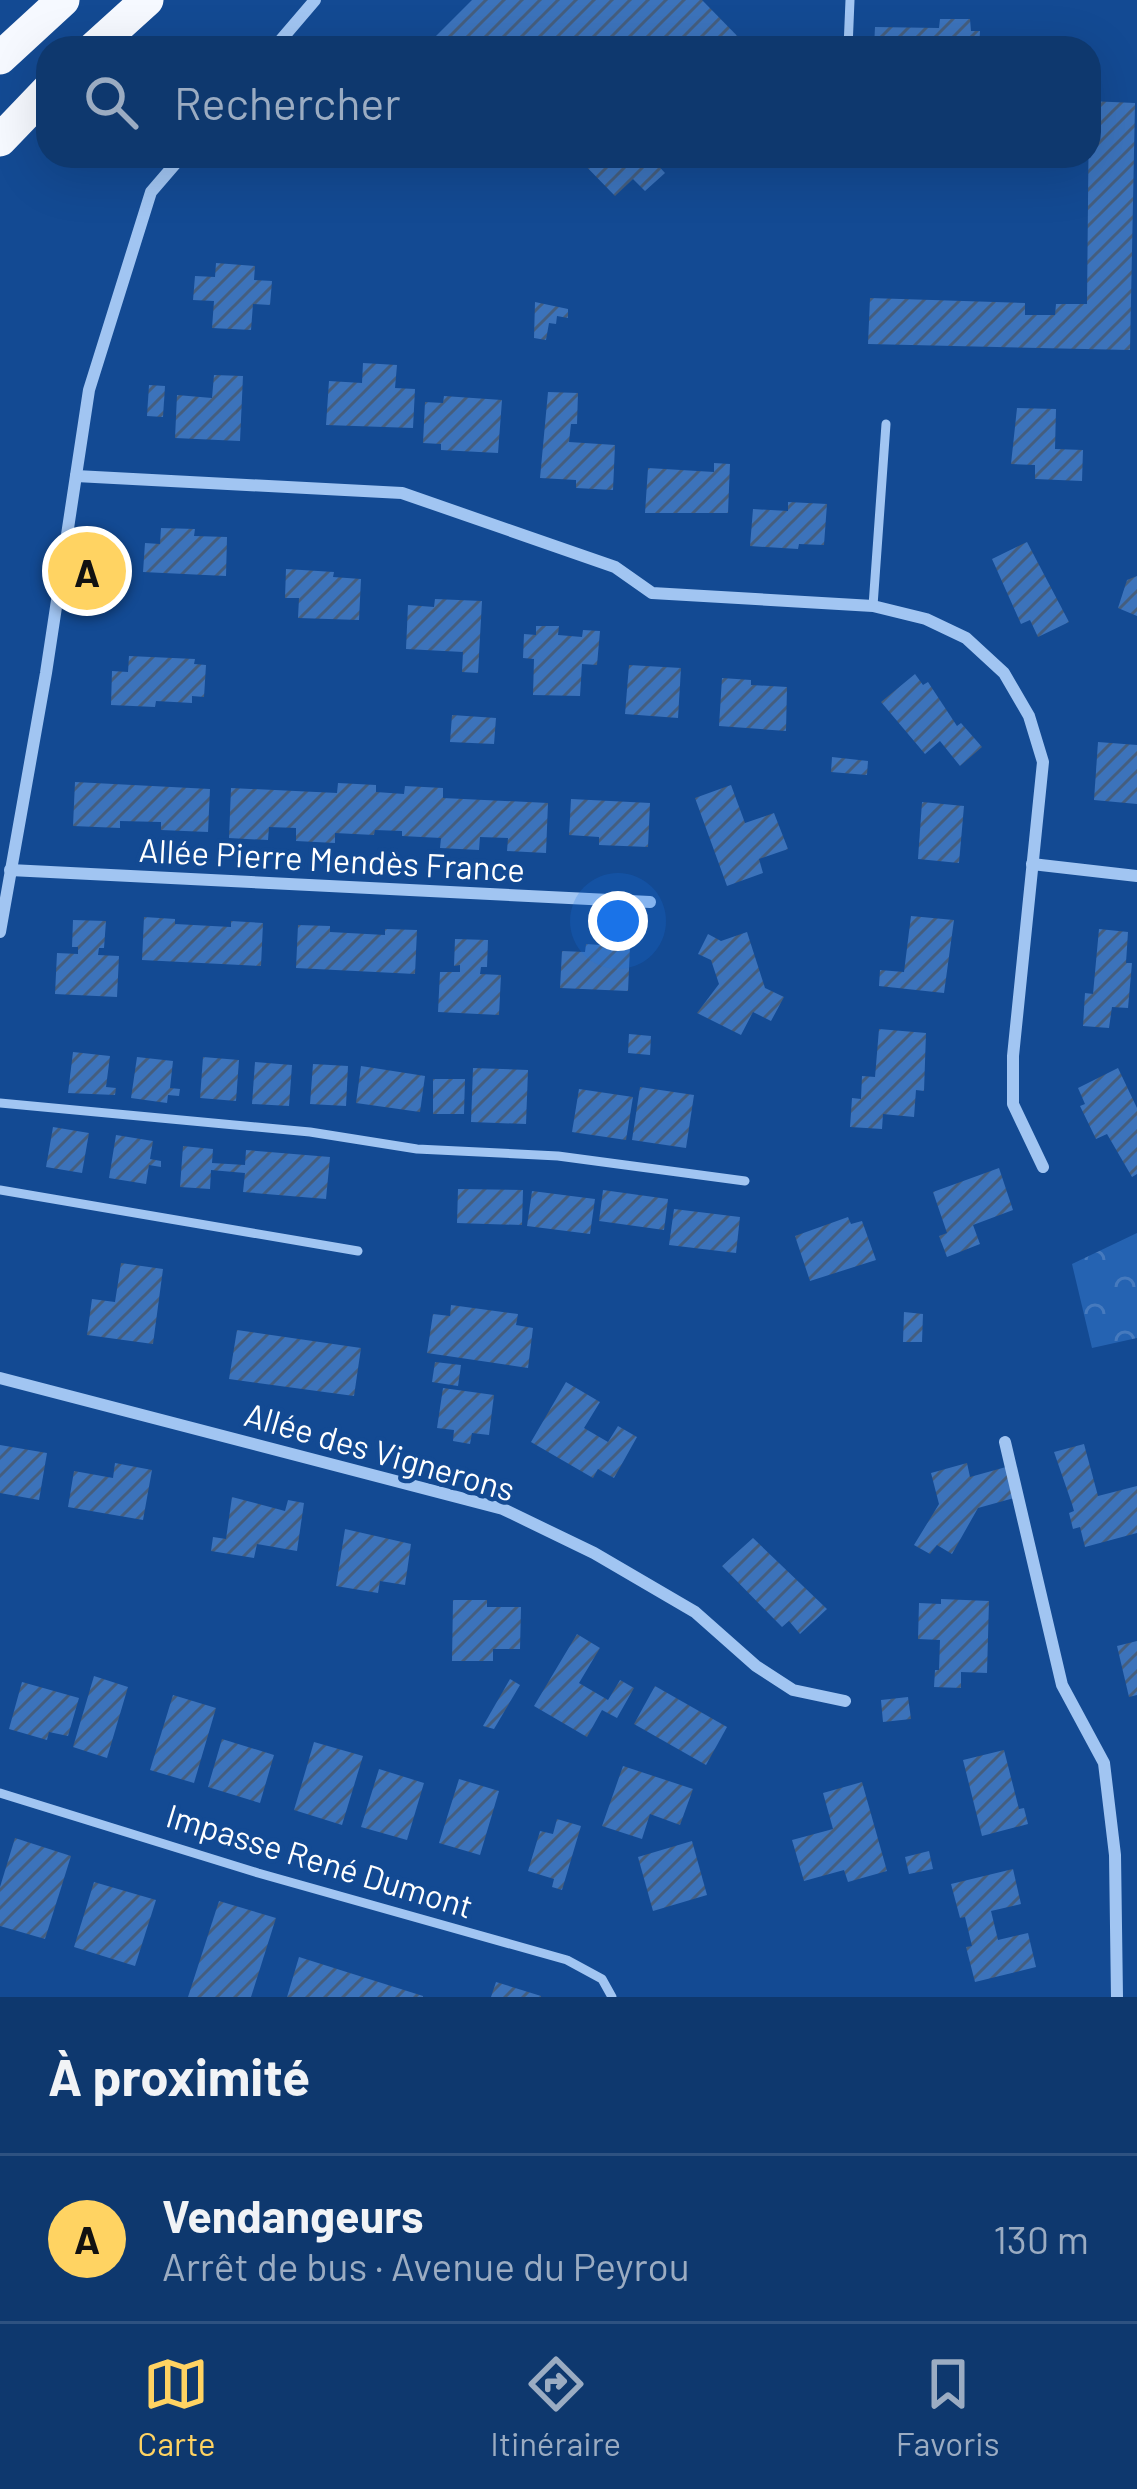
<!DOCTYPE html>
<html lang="fr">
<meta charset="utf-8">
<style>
:root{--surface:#0e386e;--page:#173f73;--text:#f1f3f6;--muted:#9bacc2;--line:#2e5281;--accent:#ffd362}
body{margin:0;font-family:Barlow,sans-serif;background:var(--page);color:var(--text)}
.you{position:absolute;left:618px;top:921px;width:42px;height:42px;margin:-30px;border:9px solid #fff;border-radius:50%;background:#1a73e8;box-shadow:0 0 0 18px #1a73e833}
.badge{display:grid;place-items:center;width:78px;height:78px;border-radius:50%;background:var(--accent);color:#111;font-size:39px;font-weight:700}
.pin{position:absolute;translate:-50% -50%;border:6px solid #fff;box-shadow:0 3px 12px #0006}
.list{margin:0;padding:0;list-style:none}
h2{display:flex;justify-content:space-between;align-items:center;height:156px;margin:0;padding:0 48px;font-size:51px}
h2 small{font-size:39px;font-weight:400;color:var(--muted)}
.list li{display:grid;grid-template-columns:78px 1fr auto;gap:36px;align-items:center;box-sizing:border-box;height:168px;padding:0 48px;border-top:3px solid var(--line)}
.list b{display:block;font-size:45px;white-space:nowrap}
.list p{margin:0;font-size:39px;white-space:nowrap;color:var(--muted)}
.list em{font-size:39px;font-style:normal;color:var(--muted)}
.icon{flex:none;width:66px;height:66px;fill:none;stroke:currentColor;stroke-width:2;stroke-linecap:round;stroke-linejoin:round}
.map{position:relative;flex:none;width:1137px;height:1997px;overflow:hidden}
.search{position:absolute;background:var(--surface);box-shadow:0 12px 48px #0002;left:36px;right:36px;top:36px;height:132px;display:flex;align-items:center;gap:30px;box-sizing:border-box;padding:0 42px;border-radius:36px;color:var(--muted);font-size:45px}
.sheet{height:324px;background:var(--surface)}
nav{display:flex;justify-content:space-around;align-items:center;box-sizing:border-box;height:168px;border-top:3px solid var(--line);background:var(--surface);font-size:33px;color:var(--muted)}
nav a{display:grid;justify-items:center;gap:6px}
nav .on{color:var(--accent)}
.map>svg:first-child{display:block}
.forest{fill:url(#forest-crowns)}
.building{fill:url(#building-hatch)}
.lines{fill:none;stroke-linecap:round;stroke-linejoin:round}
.service{stroke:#a1c5f2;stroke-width:9}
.minor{stroke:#a1c5f2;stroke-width:12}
.trunk{stroke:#f6f9ff;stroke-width:33}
.labels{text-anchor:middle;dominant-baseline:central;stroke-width:9;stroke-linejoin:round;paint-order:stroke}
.street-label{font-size:33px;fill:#fff;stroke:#134a93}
</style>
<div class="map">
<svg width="1137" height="1997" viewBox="0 0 1137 1997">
<defs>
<pattern id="forest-crowns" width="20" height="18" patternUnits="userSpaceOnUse" patternTransform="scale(3)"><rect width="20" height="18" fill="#2563b2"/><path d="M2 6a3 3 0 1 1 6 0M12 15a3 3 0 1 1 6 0" fill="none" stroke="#467abe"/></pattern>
<pattern id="building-hatch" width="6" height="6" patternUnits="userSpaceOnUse" patternTransform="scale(3)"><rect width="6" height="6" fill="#3c73bb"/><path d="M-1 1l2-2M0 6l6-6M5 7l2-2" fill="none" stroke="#455e7e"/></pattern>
</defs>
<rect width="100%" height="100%" fill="#134a93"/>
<!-- forest -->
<path class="forest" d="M 1137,1233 L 1137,1338 L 1092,1348 L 1072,1264 Z"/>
<!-- building -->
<g class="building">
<path d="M 472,0 L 702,0 L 749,48 L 444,48 L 434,38 Z"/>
<path d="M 940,19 L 970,19 L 971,31 L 980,31 L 979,48 L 874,48 L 875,27 L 939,28 Z"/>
<path d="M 1089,101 L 1135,103 L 1130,350 L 868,344 L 870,298 L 1025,303 L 1025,315 L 1055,315 L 1056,304 L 1087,304 Z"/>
<path d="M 576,156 L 657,156 L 653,160 L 665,173 L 645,191 L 633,179 L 615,196 Z"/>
<path d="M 216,263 L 255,266 L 254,280 L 272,281 L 270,305 L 253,304 L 251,330 L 212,328 L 214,301 L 193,300 L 195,276 L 215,277 Z"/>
<path d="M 535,302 L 568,309 L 568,318 L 557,316 L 556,324 L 549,323 L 546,340 L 534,338 Z"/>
<path d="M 363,363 L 397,365 L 395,388 L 415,389 L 413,428 L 326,425 L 329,381 L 362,383 Z"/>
<path d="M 214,375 L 243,376 L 240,441 L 175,438 L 177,395 L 212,398 Z"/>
<path d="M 149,385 L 165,386 L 163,417 L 147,416 Z"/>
<path d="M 548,392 L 578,393 L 577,424 L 571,424 L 569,442 L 615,445 L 613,490 L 576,488 L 576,480 L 540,478 Z"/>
<path d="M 444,396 L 502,400 L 498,453 L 441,450 L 441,444 L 423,443 L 425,402 L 443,403 Z"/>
<path d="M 1017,408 L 1056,409 L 1055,449 L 1083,450 L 1082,481 L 1035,479 L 1035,465 L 1011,464 Z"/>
<path d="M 714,463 L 730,464 L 728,513 L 645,513 L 648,468 L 714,472 Z"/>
<path d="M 788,502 L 827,504 L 824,545 L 799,544 L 798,549 L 750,546 L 753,509 L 788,511 Z"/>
<path d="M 161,528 L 195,529 L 194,536 L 227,537 L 226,576 L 143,572 L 145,543 L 160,544 Z"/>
<path d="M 1027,542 L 1069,622 L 1038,637 L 1030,620 L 1021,624 L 992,559 Z"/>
<path d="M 286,569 L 334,572 L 333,577 L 361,579 L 359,620 L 298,618 L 299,598 L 285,598 Z"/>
<path d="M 1137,576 L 1137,616 L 1118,608 L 1127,580 Z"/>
<path d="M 435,599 L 482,601 L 478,673 L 462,672 L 463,652 L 406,649 L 408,605 L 434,607 Z"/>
<path d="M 536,626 L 559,626 L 558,635 L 582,637 L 583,630 L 600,631 L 597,665 L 582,664 L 580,696 L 533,695 L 534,659 L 523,658 L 524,634 L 536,635 Z"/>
<path d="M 129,656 L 195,659 L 194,664 L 206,665 L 204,697 L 192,696 L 192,703 L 156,701 L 155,707 L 111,705 L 112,671 L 128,672 Z"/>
<path d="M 629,665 L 681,668 L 678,718 L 625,714 Z"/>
<path d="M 915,674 L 923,685 L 928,682 L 957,726 L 961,723 L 982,747 L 960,766 L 940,741 L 925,754 L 881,702 Z"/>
<path d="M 722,678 L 751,680 L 751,685 L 787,687 L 786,731 L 719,726 Z"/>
<path d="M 452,715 L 496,718 L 494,744 L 450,742 Z"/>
<path d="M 1098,742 L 1137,745 L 1137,804 L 1094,800 Z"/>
<path d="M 832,757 L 868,761 L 867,775 L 831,772 Z"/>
<path d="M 75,782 L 210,789 L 208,832 L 161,830 L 161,822 L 120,821 L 120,828 L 73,826 Z"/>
<path d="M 338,783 L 376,785 L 376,792 L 404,794 L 405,786 L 443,788 L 443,798 L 548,803 L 546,853 L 507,851 L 508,838 L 480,837 L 479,850 L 440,848 L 441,838 L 402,836 L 402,831 L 375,830 L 374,835 L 335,833 L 335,843 L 296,841 L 296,828 L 269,827 L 268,840 L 229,838 L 231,788 L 337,793 Z"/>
<path d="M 731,785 L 745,823 L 774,813 L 788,849 L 759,859 L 763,873 L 727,886 L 695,798 Z"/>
<path d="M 571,799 L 650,803 L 648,847 L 599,845 L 599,837 L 569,835 Z"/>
<path d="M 922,802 L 964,806 L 959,863 L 918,859 Z"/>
<path d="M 911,916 L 954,920 L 944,993 L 879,986 L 880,970 L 904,972 Z"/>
<path d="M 144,917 L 175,919 L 175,924 L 231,927 L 231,921 L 263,923 L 261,966 L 142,960 Z"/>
<path d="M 73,920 L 106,921 L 104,948 L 99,948 L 98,955 L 119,956 L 117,997 L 55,994 L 57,953 L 78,954 L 78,947 L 72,947 Z"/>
<path d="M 298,925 L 330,926 L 330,932 L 385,935 L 385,929 L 417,930 L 415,974 L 296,968 Z"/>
<path d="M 1099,929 L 1128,932 L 1126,963 L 1132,963 L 1128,1008 L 1112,1007 L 1109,1028 L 1083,1026 L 1085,993 L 1093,994 Z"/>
<path d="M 747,932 L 765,988 L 784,997 L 771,1021 L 753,1012 L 741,1035 L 697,1013 L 719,984 L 711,960 L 698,954 L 708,934 L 721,941 Z"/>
<path d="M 455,939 L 488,940 L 487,967 L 481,967 L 480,974 L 501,975 L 499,1015 L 438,1012 L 440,972 L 460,972 L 460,965 L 454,966 Z"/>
<path d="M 586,944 L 630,947 L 628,991 L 560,988 L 562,951 L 585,952 Z"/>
<path d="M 879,1029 L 926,1033 L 924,1091 L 916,1090 L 914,1117 L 883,1114 L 882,1129 L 850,1127 L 852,1098 L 861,1099 L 862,1076 L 875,1077 Z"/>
<path d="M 629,1034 L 651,1036 L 650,1055 L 628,1053 Z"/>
<path d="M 73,1052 L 110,1056 L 106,1087 L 116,1088 L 115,1095 L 68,1093 Z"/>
<path d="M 137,1057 L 173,1061 L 170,1088 L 180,1089 L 179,1096 L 168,1095 L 167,1103 L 131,1098 Z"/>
<path d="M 203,1057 L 239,1060 L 236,1101 L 200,1098 Z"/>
<path d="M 255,1062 L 292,1065 L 289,1106 L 252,1104 Z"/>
<path d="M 313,1064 L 348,1066 L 346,1106 L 310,1104 Z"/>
<path d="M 361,1066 L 425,1076 L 420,1112 L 356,1103 Z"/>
<path d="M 473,1068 L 528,1070 L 526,1124 L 471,1122 Z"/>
<path d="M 1118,1068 L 1137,1108 L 1137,1174 L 1132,1177 L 1107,1134 L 1096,1139 L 1080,1106 L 1085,1104 L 1078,1088 Z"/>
<path d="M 433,1079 L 465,1079 L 464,1114 L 433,1114 Z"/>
<path d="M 640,1087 L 694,1095 L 686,1148 L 632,1140 Z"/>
<path d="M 579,1089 L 633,1097 L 626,1140 L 572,1132 Z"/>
<path d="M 53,1127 L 89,1133 L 82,1173 L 46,1167 Z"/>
<path d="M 116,1135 L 153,1141 L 150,1159 L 161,1161 L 161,1167 L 149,1165 L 146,1184 L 109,1178 Z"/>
<path d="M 183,1146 L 213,1149 L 212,1163 L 245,1165 L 246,1150 L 330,1157 L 326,1199 L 243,1192 L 245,1173 L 211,1170 L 210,1189 L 180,1187 Z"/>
<path d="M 999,1168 L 1013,1210 L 973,1225 L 980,1244 L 947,1257 L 939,1236 L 947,1233 L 933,1192 Z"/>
<path d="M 458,1189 L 523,1190 L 522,1225 L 457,1223 Z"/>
<path d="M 603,1190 L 668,1199 L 664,1230 L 599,1221 Z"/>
<path d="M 532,1191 L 595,1199 L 590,1234 L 527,1226 Z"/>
<path d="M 674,1209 L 740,1217 L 736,1253 L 669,1245 Z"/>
<path d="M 848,1217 L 851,1224 L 862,1221 L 876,1260 L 810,1281 L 795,1236 Z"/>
<path d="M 121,1263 L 163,1269 L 153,1344 L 87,1335 L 92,1299 L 115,1302 Z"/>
<path d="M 451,1305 L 518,1314 L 516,1325 L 533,1328 L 528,1368 L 427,1353 L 433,1314 L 450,1316 Z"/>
<path d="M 904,1312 L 923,1314 L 922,1342 L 903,1342 Z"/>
<path d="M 237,1330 L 361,1348 L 354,1396 L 229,1379 Z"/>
<path d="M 435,1362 L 461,1365 L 458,1386 L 432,1382 Z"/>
<path d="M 566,1382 L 600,1402 L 584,1428 L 608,1442 L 618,1426 L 637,1437 L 614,1478 L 598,1469 L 593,1478 L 531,1442 Z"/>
<path d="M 443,1388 L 494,1395 L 489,1435 L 472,1433 L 470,1444 L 453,1441 L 454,1430 L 437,1428 Z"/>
<path d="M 1084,1444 L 1098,1496 L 1137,1486 L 1137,1533 L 1085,1547 L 1080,1527 L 1073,1529 L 1069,1513 L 1074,1511 L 1072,1504 L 1054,1452 Z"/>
<path d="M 0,1445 L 47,1453 L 39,1500 L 0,1493 Z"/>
<path d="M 115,1463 L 152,1470 L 143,1520 L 68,1507 L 74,1471 L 113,1478 Z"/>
<path d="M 967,1463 L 970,1477 L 1006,1467 L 1014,1498 L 978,1508 L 952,1554 L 937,1545 L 930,1554 L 914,1545 L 939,1504 L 931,1473 Z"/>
<path d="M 232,1497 L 285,1511 L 288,1500 L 304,1503 L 297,1551 L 257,1544 L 254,1558 L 211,1551 L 213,1537 L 226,1539 Z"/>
<path d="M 345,1529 L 411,1544 L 405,1585 L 380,1581 L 378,1593 L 336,1586 Z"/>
<path d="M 753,1538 L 827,1609 L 800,1634 L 789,1621 L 782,1627 L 722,1566 Z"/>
<path d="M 941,1599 L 989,1601 L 987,1673 L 961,1672 L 961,1688 L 934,1687 L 935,1670 L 939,1670 L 940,1640 L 918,1639 L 919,1603 L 941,1604 Z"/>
<path d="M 453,1600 L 487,1600 L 487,1607 L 521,1607 L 520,1649 L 493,1649 L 493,1661 L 452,1661 Z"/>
<path d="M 577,1634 L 600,1648 L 579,1683 L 608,1700 L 620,1680 L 634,1688 L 617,1718 L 602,1710 L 587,1737 L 534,1706 Z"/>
<path d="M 1137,1641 L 1137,1695 L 1129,1697 L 1117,1646 Z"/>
<path d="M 94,1676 L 128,1687 L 107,1758 L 73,1747 Z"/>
<path d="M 510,1679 L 520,1685 L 494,1729 L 483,1726 Z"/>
<path d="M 22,1682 L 79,1698 L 68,1736 L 49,1732 L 47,1740 L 9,1729 Z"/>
<path d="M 655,1686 L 727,1727 L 706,1765 L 634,1724 Z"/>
<path d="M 173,1695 L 216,1708 L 194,1783 L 150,1770 Z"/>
<path d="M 908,1697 L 911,1719 L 883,1722 L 881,1700 Z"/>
<path d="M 222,1739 L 274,1755 L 260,1803 L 208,1787 Z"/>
<path d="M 314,1742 L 363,1756 L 342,1825 L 294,1810 Z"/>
<path d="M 1004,1750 L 1019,1809 L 1024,1808 L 1028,1824 L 982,1836 L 963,1760 Z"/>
<path d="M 623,1766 L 693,1789 L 680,1825 L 650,1814 L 642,1839 L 602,1826 Z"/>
<path d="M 379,1769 L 424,1783 L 407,1840 L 361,1827 Z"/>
<path d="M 459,1779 L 499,1791 L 480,1855 L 439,1843 Z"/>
<path d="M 862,1782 L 887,1871 L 848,1882 L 844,1870 L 804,1881 L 792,1840 L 833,1829 L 823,1793 Z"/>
<path d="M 557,1819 L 581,1826 L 562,1890 L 552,1887 L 554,1879 L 528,1871 L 540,1831 L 553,1834 Z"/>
<path d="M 15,1838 L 71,1856 L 45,1939 L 0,1926 L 0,1887 Z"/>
<path d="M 692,1841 L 707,1895 L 653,1911 L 638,1857 Z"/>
<path d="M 929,1851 L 933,1869 L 909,1874 L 905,1857 Z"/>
<path d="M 1013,1869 L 1021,1904 L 991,1911 L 998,1940 L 1028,1933 L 1036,1967 L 975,1982 L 966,1947 L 972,1946 L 965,1917 L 960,1918 L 951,1884 Z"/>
<path d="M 94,1882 L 156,1900 L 135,1966 L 74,1947 Z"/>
<path d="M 219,1901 L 276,1918 L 251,1997 L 188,1997 Z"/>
<path d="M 299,1957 L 423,1996 L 423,1997 L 287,1997 Z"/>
<path d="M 496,1982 L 541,1996 L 541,1997 L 491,1997 Z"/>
</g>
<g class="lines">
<!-- service -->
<g class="service">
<path d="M 848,48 L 850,0"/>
<path d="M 873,606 L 886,424"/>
<path d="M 0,1103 L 310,1132 L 417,1149 L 558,1156 L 745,1181"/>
<path d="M 0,1190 L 358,1251"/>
<path d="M 0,1793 L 258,1873 L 567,1960 L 602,1979 L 612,1997"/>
</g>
<!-- minor -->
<g class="minor">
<path d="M 274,48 L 315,0"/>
<path d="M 76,476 L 402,493 L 615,567 L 652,593 L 873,606 L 926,619 L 966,638 L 1004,673 L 1029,716 L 1043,762 L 1013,1056 L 1013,1104 L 1043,1167"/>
<path d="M 1032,864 L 1137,876"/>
<path d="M 10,870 L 650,902"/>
<path d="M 0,932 L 46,673 L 89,390 L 151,192 L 182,156"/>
<path d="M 0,1378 L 503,1509 L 594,1553 L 695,1612 L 756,1666 L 793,1690 L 845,1701"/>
<path d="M 1005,1442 L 1062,1685 L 1104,1763 L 1115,1855 L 1117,1997"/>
</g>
<!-- trunk -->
<g class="trunk">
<path d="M 94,48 L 147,0"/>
<path d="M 0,58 L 63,0"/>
<path d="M 0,140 L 48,90"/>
</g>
</g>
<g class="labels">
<!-- street labels -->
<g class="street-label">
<text transform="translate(332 859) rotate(3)">Allée Pierre Mendès France</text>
<text transform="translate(380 1451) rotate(16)">Allée des Vignerons</text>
<text transform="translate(320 1860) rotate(17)">Impasse René Dumont</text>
</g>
</g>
</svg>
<div class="you"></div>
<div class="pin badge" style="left:87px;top:571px">A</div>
<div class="search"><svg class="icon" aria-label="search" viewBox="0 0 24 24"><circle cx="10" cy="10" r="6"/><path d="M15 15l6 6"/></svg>Rechercher</div>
</div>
<section class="sheet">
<h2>À proximité<small></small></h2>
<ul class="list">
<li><span class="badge">A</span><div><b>Vendangeurs</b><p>Arrêt de bus · Avenue du Peyrou</p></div><em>130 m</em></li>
</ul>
</section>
<nav>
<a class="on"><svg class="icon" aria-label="map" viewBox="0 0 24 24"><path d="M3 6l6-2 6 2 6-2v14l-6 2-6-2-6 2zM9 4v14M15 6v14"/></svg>Carte</a>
<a><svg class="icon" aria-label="directions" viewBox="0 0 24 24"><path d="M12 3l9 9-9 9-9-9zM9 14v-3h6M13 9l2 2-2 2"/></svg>Itinéraire</a>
<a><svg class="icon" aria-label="saved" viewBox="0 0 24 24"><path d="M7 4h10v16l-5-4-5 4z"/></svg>Favoris</a>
</nav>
